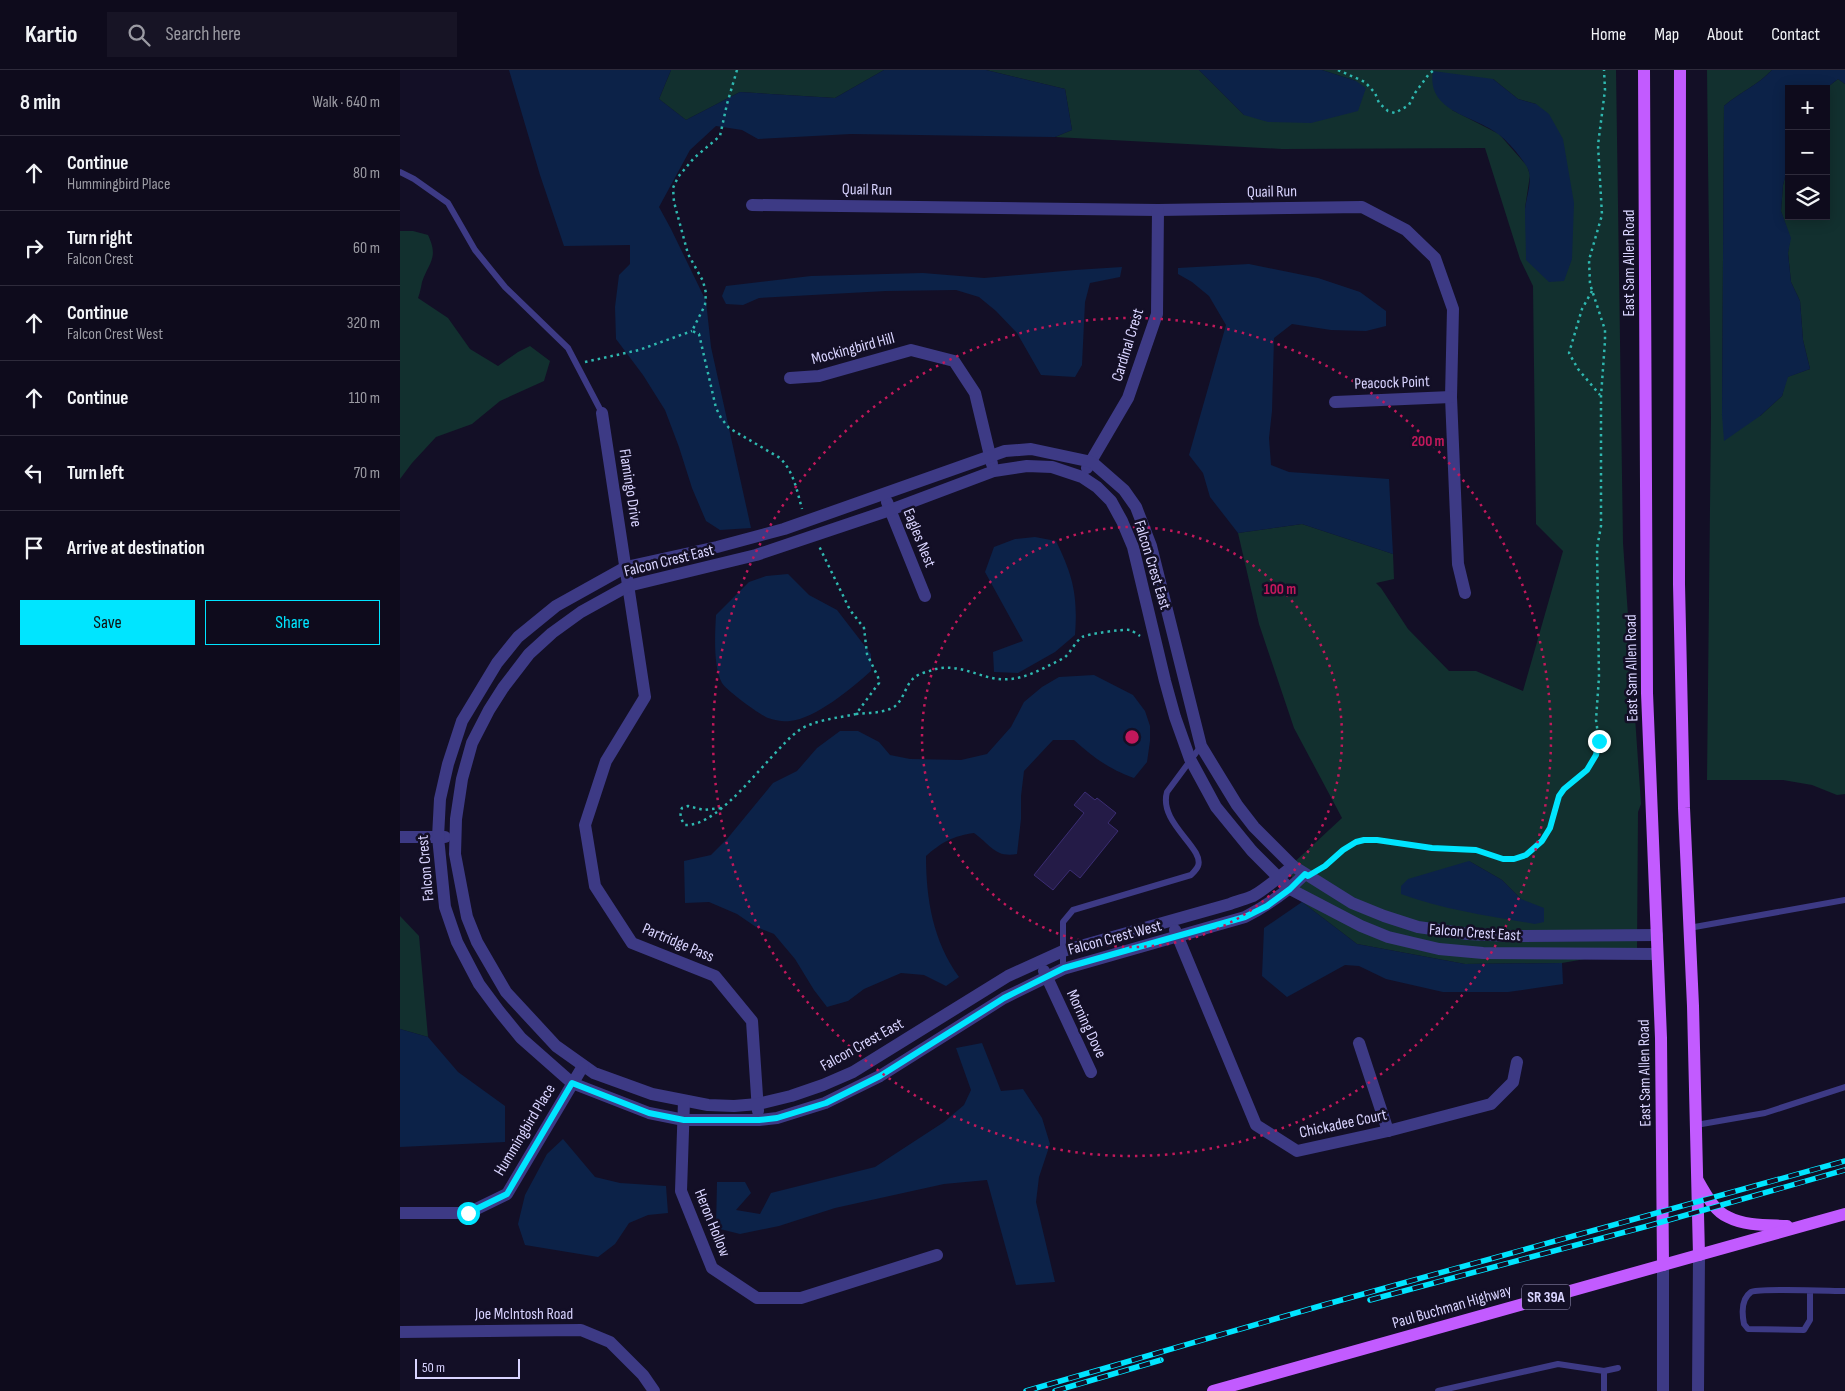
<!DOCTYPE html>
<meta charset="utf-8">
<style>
:root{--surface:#0e0b1c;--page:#171425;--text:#f1f3f6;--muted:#9b9ba3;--line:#2e2b3b;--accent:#00e5ff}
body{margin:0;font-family:"Sofia Sans Condensed",sans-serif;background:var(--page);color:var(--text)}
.controls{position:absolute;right:15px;top:15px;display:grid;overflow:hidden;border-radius:0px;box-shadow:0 2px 12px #0003}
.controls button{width:45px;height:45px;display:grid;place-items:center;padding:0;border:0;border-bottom:1px solid var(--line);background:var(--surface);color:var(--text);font:25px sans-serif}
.scale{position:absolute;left:15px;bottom:12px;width:105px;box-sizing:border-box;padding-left:5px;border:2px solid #d9d4ff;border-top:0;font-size:14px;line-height:18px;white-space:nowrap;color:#d9d4ff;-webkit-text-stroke:4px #130f26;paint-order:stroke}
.stop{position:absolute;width:15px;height:15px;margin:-11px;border:4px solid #00e5ff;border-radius:50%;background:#fff}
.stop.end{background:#00e5ff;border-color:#fff;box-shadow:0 1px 5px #0008}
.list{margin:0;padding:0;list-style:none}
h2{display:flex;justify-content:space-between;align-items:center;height:65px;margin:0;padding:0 20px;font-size:21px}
h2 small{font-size:16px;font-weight:400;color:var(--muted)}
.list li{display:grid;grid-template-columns:32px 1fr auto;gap:15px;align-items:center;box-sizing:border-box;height:75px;padding:0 20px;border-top:1px solid var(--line)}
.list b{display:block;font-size:19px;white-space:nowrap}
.list p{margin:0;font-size:16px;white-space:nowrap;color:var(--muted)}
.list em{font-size:16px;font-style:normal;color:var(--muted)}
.actions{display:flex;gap:10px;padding:15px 20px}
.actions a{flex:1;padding:11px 0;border:1px solid var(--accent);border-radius:0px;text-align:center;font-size:18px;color:var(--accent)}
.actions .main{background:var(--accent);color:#111}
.icon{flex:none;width:28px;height:28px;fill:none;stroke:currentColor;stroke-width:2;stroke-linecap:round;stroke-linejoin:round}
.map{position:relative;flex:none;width:1445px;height:1321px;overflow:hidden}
header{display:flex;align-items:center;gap:30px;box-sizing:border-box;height:70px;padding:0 25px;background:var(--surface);border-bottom:1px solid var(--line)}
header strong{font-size:24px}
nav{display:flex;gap:28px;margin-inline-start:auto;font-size:18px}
.search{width:350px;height:45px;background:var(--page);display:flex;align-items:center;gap:12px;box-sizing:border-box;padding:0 18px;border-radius:0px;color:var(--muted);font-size:19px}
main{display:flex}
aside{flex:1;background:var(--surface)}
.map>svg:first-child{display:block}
.green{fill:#12302f;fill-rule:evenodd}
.water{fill:#0c2248}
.building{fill:#241b47;stroke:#3b2d73}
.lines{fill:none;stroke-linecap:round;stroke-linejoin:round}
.path{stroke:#2fb8b0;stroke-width:2.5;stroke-dasharray:2.5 4;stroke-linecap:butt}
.service{stroke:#3d3a85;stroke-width:6}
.minor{stroke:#3d3a85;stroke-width:12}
.tertiary{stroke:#3d3a85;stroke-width:12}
.primary{stroke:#c25bff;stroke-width:12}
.rail-casing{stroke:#00e5ff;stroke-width:5.5}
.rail{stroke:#130f26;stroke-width:4;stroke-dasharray:11;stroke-linecap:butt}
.route{stroke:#00e5ff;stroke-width:6}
.ring{fill:none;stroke:#c2185b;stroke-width:2.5;stroke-dasharray:2.5 5}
.labels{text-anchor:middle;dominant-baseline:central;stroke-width:5;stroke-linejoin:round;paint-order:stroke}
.shield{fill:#130f26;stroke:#9e99be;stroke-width:1}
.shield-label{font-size:15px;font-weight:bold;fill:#d9d4ff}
.street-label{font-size:16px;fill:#d9d4ff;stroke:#130f26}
.centre{fill:#c2185b;stroke:#130f26;stroke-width:2.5}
.ring-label{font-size:15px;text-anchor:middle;font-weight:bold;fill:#c2185b;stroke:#130f26;stroke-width:5;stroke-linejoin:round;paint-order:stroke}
</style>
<header>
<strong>Kartio</strong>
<div class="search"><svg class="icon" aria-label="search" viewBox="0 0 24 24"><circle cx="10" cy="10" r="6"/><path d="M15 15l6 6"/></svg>Search here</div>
<nav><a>Home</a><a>Map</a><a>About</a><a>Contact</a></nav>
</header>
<main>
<aside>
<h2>8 min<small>Walk · 640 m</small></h2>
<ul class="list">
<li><svg class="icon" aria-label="ahead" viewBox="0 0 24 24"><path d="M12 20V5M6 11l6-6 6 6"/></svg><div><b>Continue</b><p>Hummingbird Place</p></div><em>80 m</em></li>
<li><svg class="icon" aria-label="right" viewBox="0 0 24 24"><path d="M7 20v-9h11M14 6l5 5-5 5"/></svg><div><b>Turn right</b><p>Falcon Crest</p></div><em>60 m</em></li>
<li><svg class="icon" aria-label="ahead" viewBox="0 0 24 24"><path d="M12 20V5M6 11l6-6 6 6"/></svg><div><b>Continue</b><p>Falcon Crest West</p></div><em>320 m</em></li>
<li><svg class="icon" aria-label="ahead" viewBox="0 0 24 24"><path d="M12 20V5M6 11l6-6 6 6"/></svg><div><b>Continue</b></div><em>110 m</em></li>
<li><svg class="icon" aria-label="left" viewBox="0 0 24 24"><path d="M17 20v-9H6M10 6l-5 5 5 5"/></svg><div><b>Turn left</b></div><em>70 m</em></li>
<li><svg class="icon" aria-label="arrive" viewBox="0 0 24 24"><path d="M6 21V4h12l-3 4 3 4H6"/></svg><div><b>Arrive at destination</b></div></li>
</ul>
<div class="actions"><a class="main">Save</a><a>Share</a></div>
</aside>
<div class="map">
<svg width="1445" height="1321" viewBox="0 0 1445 1321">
<rect width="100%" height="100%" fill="#130f26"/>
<!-- green -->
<g class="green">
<path d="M 271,0 L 484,0 L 435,28 L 340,22 L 286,50 L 259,29 Z"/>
<path d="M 586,0 L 799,0 L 844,45 L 956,11 L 922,0 L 1216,0 L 1223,473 L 1241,734 L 1238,742 L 1237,880 L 1162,893 L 1065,894 L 957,874 L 902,832 L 888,798 L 942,748 L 894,658 L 859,554 L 838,463 L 902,454 L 993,484 L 994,509 L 976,513 L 981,518 L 1008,559 L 1049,601 L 1076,601 L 1123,621 L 1163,481 L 1136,454 L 1133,216 L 1120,189 L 1085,78 L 882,79 L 655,67 L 672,60 L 665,19 ZM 1093,9 L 1118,29 L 1136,34 L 1172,164 L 1172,189 L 1125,138 L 1130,105 L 1127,96 L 1099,64 L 1052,40 ZM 1069,791 L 1102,810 L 1121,829 Z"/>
<path d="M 1307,0 L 1372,0 C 1358,15 1339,23 1324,36 L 1322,345 L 1360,346 L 1382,326 L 1387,307 L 1410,299 L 1403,270 L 1400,231 L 1391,212 L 1388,183 L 1390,168 L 1381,141 L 1383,115 L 1389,91 L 1389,146 L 1426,146 L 1425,19 L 1438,9 L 1445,14 L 1445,724 L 1437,725 L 1412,715 L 1383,710 L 1307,710 L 1311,347 Z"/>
<path d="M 0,161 L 13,161 L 28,165 C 39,188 29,192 22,212 C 21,217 20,223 18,228 L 48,248 L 70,279 L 98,296 L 118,282 L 130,276 L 150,291 L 144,311 L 100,331 L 72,354 L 36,367 L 12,393 L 0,409 Z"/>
<path d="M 0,846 L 19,866 L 28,967 L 0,959 Z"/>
</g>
<!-- water -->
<g class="water">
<path d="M 109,0 L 271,0 L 259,29 L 286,50 L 340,22 L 435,28 L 484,0 L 586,0 L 665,19 L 672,60 L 655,67 L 451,64 L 358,69 L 342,60 L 316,56 L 290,80 L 259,137 L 271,159 L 306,231 L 311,277 L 351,458 L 320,460 L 306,451 L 292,418 L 279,377 L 265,340 L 243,305 L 216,269 L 215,237 L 219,205 L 230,194 L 230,175 L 164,176 L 140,105 Z"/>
<path d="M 799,0 L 922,0 L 956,11 L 966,18 L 958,41 L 911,53 L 868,52 L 844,45 Z"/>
<path d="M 1372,0 L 1445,0 L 1445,14 L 1438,9 L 1425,19 L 1389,19 L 1389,91 L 1383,115 L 1381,141 L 1391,168 L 1388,183 L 1391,212 L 1400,231 L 1403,270 L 1410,299 L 1388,307 L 1382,326 L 1360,346 L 1324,371 L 1322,345 L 1324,36 C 1339,23 1358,15 1372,0 Z"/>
<path d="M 1033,1 L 1093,9 L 1118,29 L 1136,34 L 1149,44 L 1163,69 L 1174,133 L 1172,189 L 1164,211 L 1149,212 L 1126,190 C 1126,173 1125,157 1125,140 C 1126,127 1133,111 1128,99 C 1124,90 1106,69 1098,64 C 1073,45 1026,42 1033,1 Z"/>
<path d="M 849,194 L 918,208 L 960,222 L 986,241 L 986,256 L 966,261 L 931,260 L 892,254 L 874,268 L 872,341 L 869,368 L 871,395 L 889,402 L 989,409 L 993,484 L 902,454 L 838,463 L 810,427 L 803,403 L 789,385 L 826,255 L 809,226 L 792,212 L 778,204 L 778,198 Z"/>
<path d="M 722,197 L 720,207 L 690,213 L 685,232 L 682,295 L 675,307 L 641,305 L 617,263 L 596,241 L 579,227 L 556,220 L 486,221 L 359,228 L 343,235 L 326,234 L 322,226 L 326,216 L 411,206 L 523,203 L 584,208 L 675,200 Z"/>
<path d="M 635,467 L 656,471 C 673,506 678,525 675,565 L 655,582 L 618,603 L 594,602 L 593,582 L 623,571 L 585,502 L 594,477 L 615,469 Z"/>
<path d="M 388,504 L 409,525 L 437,540 L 471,584 L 471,601 C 452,618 415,649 390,651 C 384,652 374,650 368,648 C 360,645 326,620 322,613 C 313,597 315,563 316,545 L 349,512 L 366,506 Z"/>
<path d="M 694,605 L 733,625 L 745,641 L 750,656 L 750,671 L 747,692 L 734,708 C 709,699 694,688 674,670 L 653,670 L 624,701 L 621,726 L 621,749 L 617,784 C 595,788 591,775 574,763 C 553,766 542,772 526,786 C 526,829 533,871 559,907 L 546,916 L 524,905 L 501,903 L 464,919 L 448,931 L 427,937 L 414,920 L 395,889 L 374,864 L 356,857 L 337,844 L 309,832 L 285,833 L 284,791 L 311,785 L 327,769 L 373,713 L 397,701 L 417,678 L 440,661 L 458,661 L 479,672 L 490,685 L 510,689 L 561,690 L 587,684 L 611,657 L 624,632 L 642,617 L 659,607 Z"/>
<path d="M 1069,791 L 1102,810 L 1121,829 L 1144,838 L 1144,852 L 1135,854 C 1089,846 1045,840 1001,824 L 1001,816 L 1008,809 Z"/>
<path d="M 902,832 L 957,874 L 1065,894 L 1162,893 L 1163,914 L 1108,922 L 1043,922 L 986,909 L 959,896 L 945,895 L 887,927 L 862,906 L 864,858 Z"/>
<path d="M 0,959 L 28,967 L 58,1002 L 105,1036 L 105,1072 L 0,1077 Z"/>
<path d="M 582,973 L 601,1021 L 623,1019 L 642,1048 L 650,1074 L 639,1107 L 636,1132 L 655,1212 L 616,1215 L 587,1110 L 544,1114 L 435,1138 L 379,1156 L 340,1164 L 316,1158 L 317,1112 L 345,1112 L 351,1123 L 336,1140 L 360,1144 L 371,1123 L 475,1097 L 544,1052 L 564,1035 L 571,1020 L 556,978 Z"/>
<path d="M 163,1069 L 195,1107 L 220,1113 L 266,1116 L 268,1143 L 248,1145 L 229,1153 L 215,1174 L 198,1187 L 125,1175 L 118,1154 L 125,1125 L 147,1084 Z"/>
</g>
<!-- building -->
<path class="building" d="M 685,722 L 695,730 L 697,728 L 716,743 L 708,753 L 718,761 L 680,808 L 670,800 L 653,820 L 634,805 L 684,743 L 674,735 Z"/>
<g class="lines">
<!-- path -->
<g class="path">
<path d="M 337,0 L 327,34 L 320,66 L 294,88 L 278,107 L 273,118 L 274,132 L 288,184 L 303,211 L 306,223 L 305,235 L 292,261 L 299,264 L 316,338 L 321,348 L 329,358 L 380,388 C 394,402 397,421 402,439"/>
<path d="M 938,0 L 965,12 L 975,23 L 979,33 L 988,41 L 995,43 L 1009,35 L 1015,23 L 1029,4 L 1034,0"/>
<path d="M 1192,221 L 1182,239 L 1169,283 L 1178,299 L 1200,325"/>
<path d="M 185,292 L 239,280 L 292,261"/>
<path d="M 456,644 C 467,643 480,643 490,639 C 504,634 504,615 515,607 C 520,603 530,601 536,599 C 555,594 574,604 592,608 C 619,614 641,599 664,588 C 671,582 675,572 682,567 C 688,564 722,559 730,560 C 733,561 737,564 740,566"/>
<path d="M 321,738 L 304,740 L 288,736 L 282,738 C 279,744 281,750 285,755 C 321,757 369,683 398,661 C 413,650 438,648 456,644 L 479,613 L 478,607 L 467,584 L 464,558 L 450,540 L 419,476"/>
<path d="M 920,799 L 943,780 L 956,772 L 963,770 L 977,770 L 1032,778 L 1076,780 L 1103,789 L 1114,789 L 1126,785 L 1142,771 L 1150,758 L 1159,726 L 1164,719 L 1187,700 L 1195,685 L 1199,671 L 1196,650 L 1199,607 L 1197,478 L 1201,456 L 1201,326 L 1205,271 L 1205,260 L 1190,214 L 1189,190 L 1202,145 L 1198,75 L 1205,20 L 1204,0"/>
</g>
<!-- service -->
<g class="service">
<path d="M 0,102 L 14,109 L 48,133 L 75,180 L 105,217 L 168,278 L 202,343"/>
<path d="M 1289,858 L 1445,830"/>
<path d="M 663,899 L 663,852 L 673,840 L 791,805 C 793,803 797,799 798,796 C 805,778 758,753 767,722 L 801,676"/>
<path d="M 1296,1055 L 1365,1043 L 1445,1017"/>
<path d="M 1410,1221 L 1410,1250 L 1404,1260 L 1348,1259 L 1344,1254 C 1342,1244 1341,1229 1351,1222 C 1357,1218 1432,1221 1445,1221"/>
<path d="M 1204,1301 L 1218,1298"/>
<path d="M 1038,1321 L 1158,1294 L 1204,1301 L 1204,1321"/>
</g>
<!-- minor -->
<g class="minor">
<path d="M 352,135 L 758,140 L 962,137 L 1006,160 L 1035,188 L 1053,239 L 1051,327 L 1058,494 L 1065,523"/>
<path d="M 390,308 L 419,306 L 511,280 L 554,291 L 575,323 L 592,394"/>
<path d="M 935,332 L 1051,327"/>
<path d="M 202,343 L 245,627 L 206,691 L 185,755 L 195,816 L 232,873 L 315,906 L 352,951 L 358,1041"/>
<path d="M 687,398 L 728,328 L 757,244 L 758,140"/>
<path d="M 487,432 L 525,526"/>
<path d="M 0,767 L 45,767"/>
<path d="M 893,796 C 880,806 867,818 853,826 C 846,829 837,831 830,834 L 663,881 L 608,906 L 453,1002 L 423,1015 L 391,1026 L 358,1034 L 334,1036 L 308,1035 L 252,1024 L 194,1003 L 156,976 L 106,922 L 77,872 L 67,847 L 55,784 L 56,749 L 62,709 L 72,673 L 89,640 L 103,618 L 129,584 L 152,563 L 181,542 L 228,516 L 356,485 L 490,440 L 594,401 L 627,396 L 652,397 L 682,407 L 697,417 L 711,431 L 722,451 L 733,477 L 765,611 L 775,647 L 790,689 L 816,737 L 852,781 L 890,819 L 961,856 L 988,867 L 1039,879 L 1083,883 L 1257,884"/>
<path d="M 905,804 C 887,822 868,835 845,847 L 663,899 L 604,928 L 480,1006 L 425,1033 L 377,1048 L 359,1050 L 284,1050 L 249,1043 L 172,1013 L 121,968 L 99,941 L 79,914 L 57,872 L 45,837 L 38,767 L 40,729 L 48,694 L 62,651 L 97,593 L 118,567 L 156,536 L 226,497 L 317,477 L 384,459 L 605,381 L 631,379 L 692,392 L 724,420 L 736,437 L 751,476 L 801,676 L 837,735 L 854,757 L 893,796 L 952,833 L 984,846 L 1018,857 L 1068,864 L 1111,866 L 1257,865"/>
<path d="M 775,860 L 856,1055 L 897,1081 L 988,1061 L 1091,1034 L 1113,1012 L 1117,992"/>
<path d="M 644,901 L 691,1002"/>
<path d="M 959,973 L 988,1061"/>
<path d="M 284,1031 L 281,1121 L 312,1198 L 357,1228 L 401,1228 L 537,1185"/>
<path d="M 0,1143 L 68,1143 L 107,1124 L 183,996"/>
<path d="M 0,1262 L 181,1260 L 210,1272 L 243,1305 L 254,1321"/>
</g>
<!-- tertiary -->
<g class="tertiary">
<path d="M 1263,1195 L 1263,1321"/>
<path d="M 1298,1321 L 1299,1185"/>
</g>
<!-- primary -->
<g class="primary">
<path d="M 1244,0 L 1247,623 L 1261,968 L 1263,1195"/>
<path d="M 1280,0 L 1279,514 L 1284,738 L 1293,936 L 1299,1185"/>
<path d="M 1298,1111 C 1306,1124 1314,1141 1328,1147 C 1345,1156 1368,1155 1387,1156"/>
<path d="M 813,1321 L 1445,1144"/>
</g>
<!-- rail casing -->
<g class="rail-casing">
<g id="rail">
<path d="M 970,1230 L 1244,1157 L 1445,1100"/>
<path d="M 626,1321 L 927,1234 L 1445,1091"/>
<path d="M 655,1321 L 761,1290"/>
</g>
</g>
<!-- rail -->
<use href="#rail" class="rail"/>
</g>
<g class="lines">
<!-- route -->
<path class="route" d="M 68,1143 L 107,1124 L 172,1013 L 249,1043 L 284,1050 L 359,1050 L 377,1048 L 426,1033 L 480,1006 L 604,928 L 664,898 L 845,847 L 867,836 L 890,819 L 905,804 L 908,806 L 925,796 L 943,780 L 956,772 L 964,770 L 977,770 L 1032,778 L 1076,780 L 1103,789 L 1114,789 L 1126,785 L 1142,771 L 1150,758 L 1159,726 L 1164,719 L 1187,700 L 1196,685 L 1199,671"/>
</g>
<!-- distance rings -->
<g class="ring">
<circle cx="732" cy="667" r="210"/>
<circle cx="732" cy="667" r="419"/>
</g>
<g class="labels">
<!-- shield labels -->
<rect class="shield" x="1122" y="1214.5" width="48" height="25" rx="4"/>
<g class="shield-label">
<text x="1146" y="1227">SR 39A</text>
</g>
<!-- street labels -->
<g class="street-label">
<text transform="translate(467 120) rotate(1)">Quail Run</text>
<text transform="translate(872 122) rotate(-1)">Quail Run</text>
<text transform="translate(1229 193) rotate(-90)">East Sam Allen Road</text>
<text transform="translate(728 275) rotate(-73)">Cardinal Crest</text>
<text transform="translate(453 279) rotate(-15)">Mockingbird Hill</text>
<text transform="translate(992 313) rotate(-2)">Peacock Point</text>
<text transform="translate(230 418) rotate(81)">Flamingo Drive</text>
<text transform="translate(519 468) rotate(68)">Eagles Nest</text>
<text transform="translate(269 491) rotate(-14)">Falcon Crest East</text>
<text transform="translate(752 495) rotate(73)">Falcon Crest East</text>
<text transform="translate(1232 598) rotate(-91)">East Sam Allen Road</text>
<text transform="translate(26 798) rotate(-95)">Falcon Crest</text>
<text transform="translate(1075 863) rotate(4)">Falcon Crest East</text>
<text transform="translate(715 868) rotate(-15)">Falcon Crest West</text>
<text transform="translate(278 873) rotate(23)">Partridge Pass</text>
<text transform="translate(686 954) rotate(65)">Morning Dove</text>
<text transform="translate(462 975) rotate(-29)">Falcon Crest East</text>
<text transform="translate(1245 1003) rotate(-91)">East Sam Allen Road</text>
<text transform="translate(943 1054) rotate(-12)">Chickadee Court</text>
<text transform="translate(125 1060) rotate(-59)">Hummingbird Place</text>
<text transform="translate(312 1153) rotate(68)">Heron Hollow</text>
<text transform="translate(1052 1237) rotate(-16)">Paul Buchman Highway</text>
<text x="124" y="1244">Joe McIntosh Road</text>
</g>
</g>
<circle cx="732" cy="667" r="8" class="centre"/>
<g class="ring-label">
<text x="1028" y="376">200 m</text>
<text x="880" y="524">100 m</text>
</g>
</svg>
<div class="controls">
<button>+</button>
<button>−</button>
<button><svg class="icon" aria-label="layers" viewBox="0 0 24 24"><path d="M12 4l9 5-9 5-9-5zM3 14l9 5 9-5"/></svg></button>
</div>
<div class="scale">50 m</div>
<div class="stop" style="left:68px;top:1143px"></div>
<div class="stop end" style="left:1199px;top:671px"></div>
</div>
</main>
